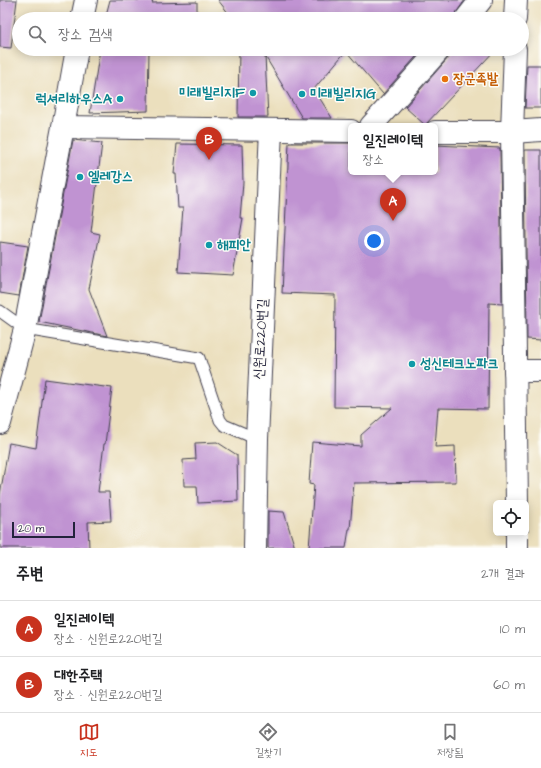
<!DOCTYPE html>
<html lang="ko">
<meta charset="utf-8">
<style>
:root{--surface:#fff;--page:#f2f2f2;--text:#202124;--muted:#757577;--line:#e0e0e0;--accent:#c8321e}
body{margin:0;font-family:"Architects Daughter","Poor Story",sans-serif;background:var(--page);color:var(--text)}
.controls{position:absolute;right:12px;bottom:12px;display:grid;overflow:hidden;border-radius:6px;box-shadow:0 2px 10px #0003}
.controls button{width:36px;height:36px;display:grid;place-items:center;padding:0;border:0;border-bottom:1px solid var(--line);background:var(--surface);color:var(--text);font:20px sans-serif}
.scale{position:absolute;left:12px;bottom:10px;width:63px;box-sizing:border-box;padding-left:4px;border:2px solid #22223b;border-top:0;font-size:11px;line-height:14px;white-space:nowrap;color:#22223b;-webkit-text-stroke:3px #fdfcf7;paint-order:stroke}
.you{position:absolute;left:374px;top:241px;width:14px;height:14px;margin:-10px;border:3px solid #fff;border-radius:50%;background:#1a73e8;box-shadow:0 0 0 6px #1a73e833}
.badge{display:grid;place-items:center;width:26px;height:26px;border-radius:50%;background:var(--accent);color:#fff;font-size:13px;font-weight:700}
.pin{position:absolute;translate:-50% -33px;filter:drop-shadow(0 1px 2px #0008)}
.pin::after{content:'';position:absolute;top:21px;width:14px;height:12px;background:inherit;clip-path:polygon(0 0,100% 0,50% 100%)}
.popup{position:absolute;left:348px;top:123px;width:90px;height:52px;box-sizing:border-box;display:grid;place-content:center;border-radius:6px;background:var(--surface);filter:drop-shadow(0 1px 3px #0005);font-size:13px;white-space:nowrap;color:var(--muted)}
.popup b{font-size:15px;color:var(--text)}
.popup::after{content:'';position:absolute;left:50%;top:100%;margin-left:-8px;border:8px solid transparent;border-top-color:var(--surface)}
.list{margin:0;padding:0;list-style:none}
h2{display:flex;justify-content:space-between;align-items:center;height:52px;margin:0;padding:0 16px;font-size:17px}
h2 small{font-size:13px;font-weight:400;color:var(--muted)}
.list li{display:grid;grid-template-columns:26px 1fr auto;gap:12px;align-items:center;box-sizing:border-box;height:56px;padding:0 16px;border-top:1px solid var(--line)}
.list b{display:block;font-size:15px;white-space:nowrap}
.list p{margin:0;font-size:13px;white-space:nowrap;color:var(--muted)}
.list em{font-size:13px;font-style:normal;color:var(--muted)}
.icon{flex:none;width:22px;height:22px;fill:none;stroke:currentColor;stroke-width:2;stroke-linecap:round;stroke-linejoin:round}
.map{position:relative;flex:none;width:541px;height:548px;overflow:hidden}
.search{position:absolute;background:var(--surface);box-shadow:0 2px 10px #0003;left:12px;right:12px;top:12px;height:44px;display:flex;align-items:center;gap:10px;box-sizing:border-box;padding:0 14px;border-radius:22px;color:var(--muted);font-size:15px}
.sheet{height:164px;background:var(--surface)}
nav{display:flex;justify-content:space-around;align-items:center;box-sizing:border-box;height:56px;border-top:1px solid var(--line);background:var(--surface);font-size:11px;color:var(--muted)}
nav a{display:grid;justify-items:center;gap:2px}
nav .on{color:var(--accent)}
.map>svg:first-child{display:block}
.building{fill:#c093d2}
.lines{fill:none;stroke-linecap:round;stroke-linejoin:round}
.lane-casing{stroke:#403e4e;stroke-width:13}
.street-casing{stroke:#403e4e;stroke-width:24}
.lane{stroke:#fff;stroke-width:11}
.street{stroke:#fff;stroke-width:22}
.food-dot{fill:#e8710a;stroke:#fdfcf7;stroke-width:1.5}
.culture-dot{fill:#0f9aa8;stroke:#fdfcf7;stroke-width:1.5}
.labels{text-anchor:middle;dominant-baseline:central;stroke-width:3;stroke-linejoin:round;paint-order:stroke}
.food-label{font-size:14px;font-weight:bold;fill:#c56008;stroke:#fdfcf7;text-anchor:start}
.culture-label{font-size:14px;font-weight:bold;fill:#0d838f;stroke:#fdfcf7;text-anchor:start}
.street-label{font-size:14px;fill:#22223b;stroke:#fdfcf7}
</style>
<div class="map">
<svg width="541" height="548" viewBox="0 0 541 548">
<rect width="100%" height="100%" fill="#fdfcf7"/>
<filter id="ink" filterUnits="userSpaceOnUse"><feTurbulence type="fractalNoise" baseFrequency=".025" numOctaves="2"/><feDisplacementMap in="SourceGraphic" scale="8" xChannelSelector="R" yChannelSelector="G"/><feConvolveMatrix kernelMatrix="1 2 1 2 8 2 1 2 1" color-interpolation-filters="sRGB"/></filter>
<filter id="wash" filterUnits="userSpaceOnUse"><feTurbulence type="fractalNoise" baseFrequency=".012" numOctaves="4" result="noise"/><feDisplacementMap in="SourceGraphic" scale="16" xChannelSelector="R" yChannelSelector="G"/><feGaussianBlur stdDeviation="0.9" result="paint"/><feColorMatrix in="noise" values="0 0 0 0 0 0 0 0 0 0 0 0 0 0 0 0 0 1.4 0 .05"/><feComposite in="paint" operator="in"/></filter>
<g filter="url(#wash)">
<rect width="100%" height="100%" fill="#ebdfbd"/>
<g id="blocks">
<!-- building -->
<g class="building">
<path d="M 0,0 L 17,0 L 11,48 L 0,47 Z"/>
<path d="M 110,0 L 153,0 L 152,3 L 197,2 L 197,19 L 105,19 Z"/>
<path d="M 218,0 L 465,0 L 456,13 L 449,19 L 233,19 Z"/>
<path d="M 100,49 L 196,49 L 196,50 L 149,50 L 148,111 L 90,113 Z"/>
<path d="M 239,49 L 423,49 L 383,94 L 346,51 L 314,89 L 332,118 L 302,118 L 265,56 L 268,117 L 238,117 Z"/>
<path d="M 452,49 L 496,49 L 425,125 L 405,107 L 449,57 L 452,52 Z"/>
<path d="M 527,65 L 541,65 L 541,108 L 525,108 Z"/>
<path d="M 73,140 L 102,143 L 91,232 L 100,234 L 89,289 L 107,336 L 39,322 Z"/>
<path d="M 289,143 L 351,143 L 351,172 L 435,172 L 435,145 L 500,148 L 502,304 L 489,303 L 488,409 L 438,408 L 435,447 L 455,446 L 456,482 L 354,483 L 350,529 L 349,529 L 346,548 L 309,548 L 314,485 L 309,484 L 312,442 L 361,446 L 361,435 L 392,408 L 334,407 L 335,295 L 282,293 Z"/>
<path d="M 177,144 L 242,145 L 243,183 L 240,218 L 243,218 L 233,275 L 178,272 L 183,208 L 178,208 L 176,174 L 174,174 Z"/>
<path d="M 525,150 L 541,150 L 541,340 L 527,339 Z"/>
<path d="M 0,242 L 28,246 L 19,296 L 0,293 Z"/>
<path d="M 45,379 L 112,388 L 105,444 L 104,444 L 98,492 L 109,492 L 111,521 L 88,522 L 89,548 L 0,548 L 0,495 L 9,443 L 36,448 Z"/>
<path d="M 217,442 L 237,455 L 238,501 L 198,503 L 197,486 L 184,486 L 183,460 L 196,459 L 195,443 Z"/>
<path d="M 268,511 L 284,512 L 295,548 L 268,548 Z"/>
</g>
</g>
</g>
<g filter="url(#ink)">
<use href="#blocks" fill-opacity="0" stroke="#403e4e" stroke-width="1"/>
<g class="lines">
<!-- lane casing -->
<g class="lane-casing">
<path id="lane" d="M 0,311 L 25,329 L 199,358 L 220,420 L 224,425 L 257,439"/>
</g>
<!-- street casing -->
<g class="street-casing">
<g id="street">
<path d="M 82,19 L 86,0"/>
<path d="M 466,19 L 481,0"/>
<path d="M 515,19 L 516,0"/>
<path d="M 77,49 L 63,127 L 351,131"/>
<path d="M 515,49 L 512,132 L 517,503"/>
<path d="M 371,126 L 440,49"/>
<path d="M 435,132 L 512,132 L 541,130"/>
<path d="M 515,371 L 541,371"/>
<path d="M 0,423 L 25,329 L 63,127"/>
<path d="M 517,533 L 517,548"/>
<path d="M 255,548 L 257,439 L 271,130"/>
</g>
</g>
<!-- lane -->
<use href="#lane" class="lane"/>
<!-- street -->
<use href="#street" class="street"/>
</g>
</g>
<!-- markers -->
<circle class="food-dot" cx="445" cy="79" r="4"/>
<g class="culture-dot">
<circle cx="253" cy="93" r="4"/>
<circle cx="302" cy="94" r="4"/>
<circle cx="120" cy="99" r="4"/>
<circle cx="80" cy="177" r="4"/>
<circle cx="209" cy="245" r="4"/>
<circle cx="412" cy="364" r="4"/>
</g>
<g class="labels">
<!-- food labels -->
<g class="food-label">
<text x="453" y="79">장군족발</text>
</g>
<!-- culture labels -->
<g class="culture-label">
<text x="245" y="93" text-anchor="end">미래빌리지F</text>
<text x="310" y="94">미래빌리지G</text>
<text x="112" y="99" text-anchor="end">럭셔리하우스A</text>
<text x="88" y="177">엘레강스</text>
<text x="217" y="245">해피안</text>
<text x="420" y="364">성신테크노파크</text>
</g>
<!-- street labels -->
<g class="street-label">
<text transform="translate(261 339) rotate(-87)">신원로220번길</text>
</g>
</g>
</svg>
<div class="controls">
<button><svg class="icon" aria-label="locate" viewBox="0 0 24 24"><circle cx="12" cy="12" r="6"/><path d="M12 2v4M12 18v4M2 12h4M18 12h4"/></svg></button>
</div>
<div class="scale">20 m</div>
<div class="you"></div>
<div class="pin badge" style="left:393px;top:221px">A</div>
<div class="popup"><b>일진레이텍</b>장소</div>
<div class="pin badge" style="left:209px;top:160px">B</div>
<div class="search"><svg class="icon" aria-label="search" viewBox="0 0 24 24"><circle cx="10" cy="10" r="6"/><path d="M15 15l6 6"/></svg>장소 검색</div>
</div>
<section class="sheet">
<h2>주변<small>2개 결과</small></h2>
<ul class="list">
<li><span class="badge">A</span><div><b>일진레이텍</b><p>장소 · 신원로220번길</p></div><em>10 m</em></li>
<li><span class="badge">B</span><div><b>대한주택</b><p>장소 · 신원로220번길</p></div><em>60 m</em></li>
</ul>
</section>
<nav>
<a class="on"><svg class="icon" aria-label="map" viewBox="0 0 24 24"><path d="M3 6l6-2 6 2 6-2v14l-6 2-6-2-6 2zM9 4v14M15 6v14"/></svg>지도</a>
<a><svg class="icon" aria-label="directions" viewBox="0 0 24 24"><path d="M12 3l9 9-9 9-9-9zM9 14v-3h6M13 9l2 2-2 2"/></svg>길찾기</a>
<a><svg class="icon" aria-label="saved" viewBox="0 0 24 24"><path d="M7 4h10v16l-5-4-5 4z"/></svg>저장됨</a>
</nav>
